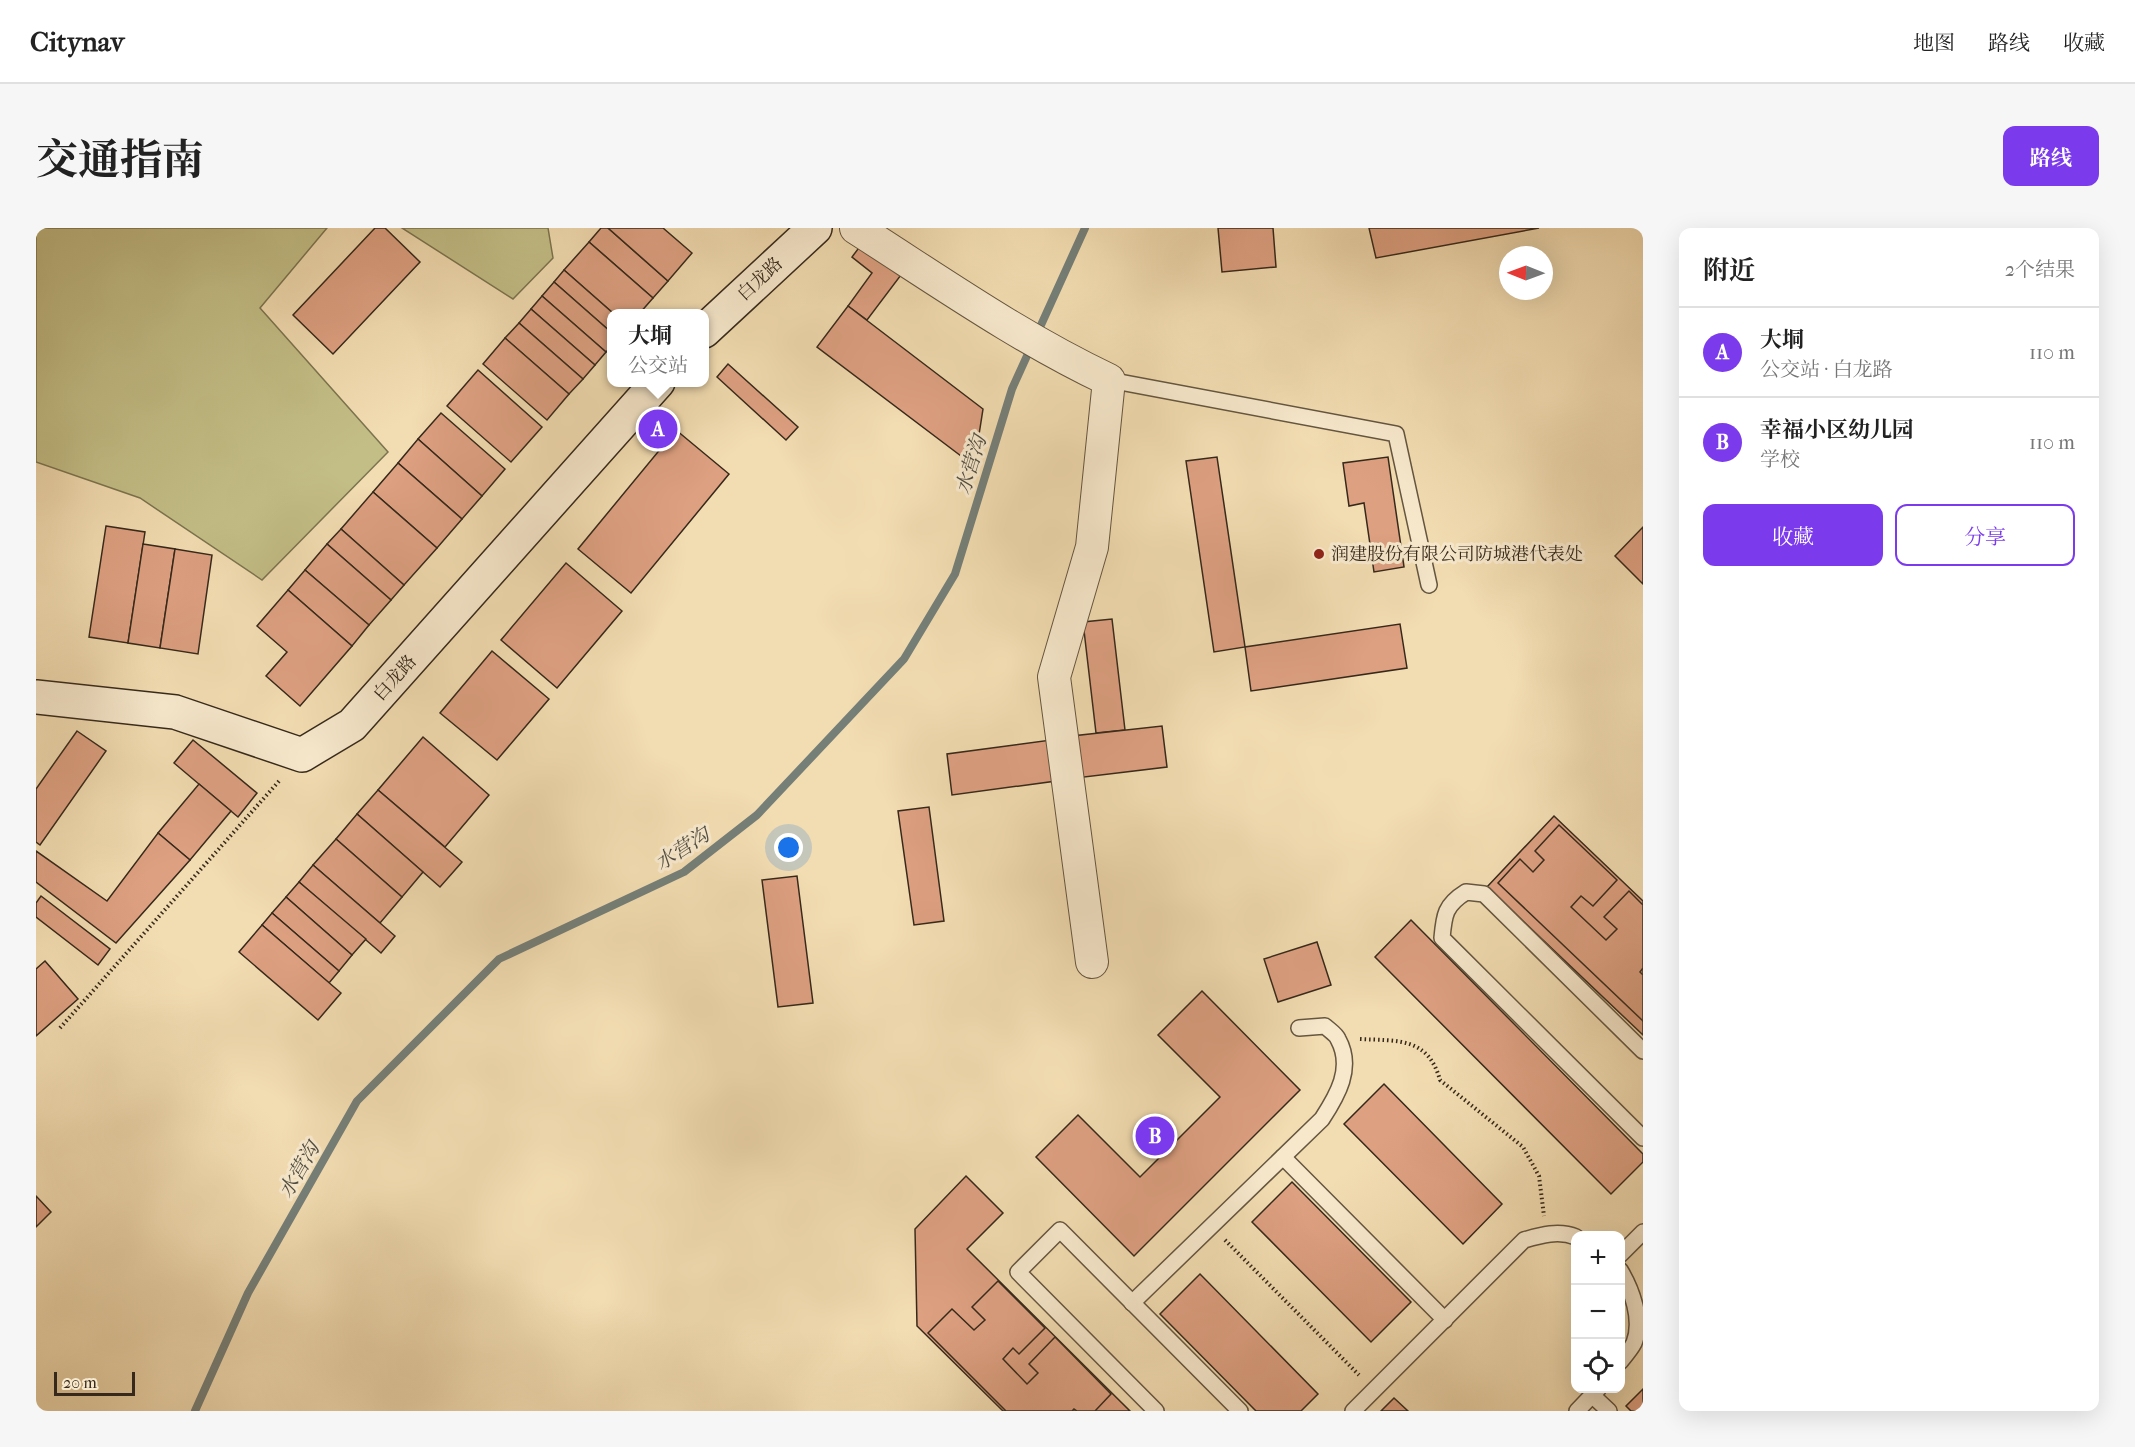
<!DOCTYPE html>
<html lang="zh">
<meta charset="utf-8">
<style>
:root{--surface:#fff;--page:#f6f6f6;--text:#222;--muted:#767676;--line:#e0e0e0;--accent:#7c3aed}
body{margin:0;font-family:"IM FELL French Canon","Noto Serif SC",serif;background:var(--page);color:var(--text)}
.controls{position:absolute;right:18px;bottom:18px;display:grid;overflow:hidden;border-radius:12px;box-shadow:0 6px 24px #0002}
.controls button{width:54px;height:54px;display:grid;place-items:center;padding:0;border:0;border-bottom:2px solid var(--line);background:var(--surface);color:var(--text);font:30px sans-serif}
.compass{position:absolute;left:1463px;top:18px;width:54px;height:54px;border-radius:50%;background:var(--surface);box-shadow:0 6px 24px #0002;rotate:271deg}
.scale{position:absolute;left:18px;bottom:15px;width:81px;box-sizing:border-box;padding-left:6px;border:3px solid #36291b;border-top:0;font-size:16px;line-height:21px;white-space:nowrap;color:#36291b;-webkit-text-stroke:4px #f7e8cc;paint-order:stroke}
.you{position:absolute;left:753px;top:620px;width:21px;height:21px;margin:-15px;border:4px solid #fff;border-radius:50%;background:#1a73e8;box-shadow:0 0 0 9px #1a73e833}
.badge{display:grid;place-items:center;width:39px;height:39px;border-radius:50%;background:var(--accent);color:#fff;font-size:20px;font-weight:700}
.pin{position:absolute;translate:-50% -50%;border:3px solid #fff;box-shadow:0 2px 6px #0006}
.popup{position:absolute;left:571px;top:81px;width:102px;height:78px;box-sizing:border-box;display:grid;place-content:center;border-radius:12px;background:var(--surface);filter:drop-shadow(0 2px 4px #0005);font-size:20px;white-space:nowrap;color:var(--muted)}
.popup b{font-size:22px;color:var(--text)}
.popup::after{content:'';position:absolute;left:50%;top:100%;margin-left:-12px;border:12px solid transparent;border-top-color:var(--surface)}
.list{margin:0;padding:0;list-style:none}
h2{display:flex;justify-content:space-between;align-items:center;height:78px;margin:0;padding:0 24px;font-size:26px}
h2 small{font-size:20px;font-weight:400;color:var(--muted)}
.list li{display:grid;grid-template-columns:39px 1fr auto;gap:18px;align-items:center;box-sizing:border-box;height:90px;padding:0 24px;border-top:2px solid var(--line)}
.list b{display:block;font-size:22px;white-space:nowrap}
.list p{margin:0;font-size:20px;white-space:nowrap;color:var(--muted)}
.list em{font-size:20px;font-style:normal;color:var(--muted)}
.actions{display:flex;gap:12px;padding:18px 24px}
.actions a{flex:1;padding:14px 0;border:2px solid var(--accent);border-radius:12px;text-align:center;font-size:21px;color:var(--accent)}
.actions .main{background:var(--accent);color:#fff}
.icon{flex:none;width:33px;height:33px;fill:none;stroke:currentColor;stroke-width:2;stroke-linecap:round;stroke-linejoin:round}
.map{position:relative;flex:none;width:1607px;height:1183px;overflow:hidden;border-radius:12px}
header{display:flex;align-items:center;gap:36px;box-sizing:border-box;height:84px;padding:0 30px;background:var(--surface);border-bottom:2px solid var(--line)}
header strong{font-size:28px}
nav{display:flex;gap:33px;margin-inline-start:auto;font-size:21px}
.intro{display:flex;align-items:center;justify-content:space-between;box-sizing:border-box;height:144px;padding:0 36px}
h1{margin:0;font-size:42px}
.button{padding:15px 27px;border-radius:12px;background:var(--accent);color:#fff;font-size:21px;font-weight:700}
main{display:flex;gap:36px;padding:0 36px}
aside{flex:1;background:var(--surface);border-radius:12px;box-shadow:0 6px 24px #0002}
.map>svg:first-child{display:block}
.green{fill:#c3be86;stroke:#7c7450;stroke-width:1.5}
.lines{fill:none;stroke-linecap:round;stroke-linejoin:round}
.stream{stroke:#757f78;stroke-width:8}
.building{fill:#dda081;stroke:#36291b;stroke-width:1.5}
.lane-casing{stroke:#655640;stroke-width:18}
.street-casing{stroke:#655640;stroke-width:34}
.secondary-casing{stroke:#36291b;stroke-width:36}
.path{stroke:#36291b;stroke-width:4;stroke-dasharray:1.5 3;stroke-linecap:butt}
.lane{stroke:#f7e8cc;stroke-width:15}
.street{stroke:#f7e8cc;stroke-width:32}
.secondary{stroke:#f7e8cc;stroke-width:33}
.poi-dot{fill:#8f2418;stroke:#f7e8cc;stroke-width:2}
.labels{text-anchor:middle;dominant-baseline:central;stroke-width:6;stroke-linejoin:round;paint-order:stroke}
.street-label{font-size:18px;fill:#36291b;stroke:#f7e8cc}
.poi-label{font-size:18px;fill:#36291b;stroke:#f7e8cc;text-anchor:start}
.water-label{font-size:20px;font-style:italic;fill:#504d42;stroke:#f7e8cc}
</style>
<header>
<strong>Citynav</strong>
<nav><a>地图</a><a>路线</a><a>收藏</a></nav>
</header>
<div class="intro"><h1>交通指南</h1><a class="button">路线</a></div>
<main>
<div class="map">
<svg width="1607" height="1183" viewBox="0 0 1607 1183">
<rect width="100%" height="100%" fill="#f2dcb1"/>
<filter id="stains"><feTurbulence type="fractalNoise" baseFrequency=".00333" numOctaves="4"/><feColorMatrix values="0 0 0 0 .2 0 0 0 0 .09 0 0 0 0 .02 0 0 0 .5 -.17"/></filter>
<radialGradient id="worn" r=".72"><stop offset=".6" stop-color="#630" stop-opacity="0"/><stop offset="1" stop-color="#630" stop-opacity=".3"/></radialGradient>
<!-- green -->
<g class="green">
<path d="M 0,0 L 291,0 L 224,80 L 352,224 L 226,352 L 104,270 L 0,234 Z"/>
<path d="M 366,0 L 512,0 L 517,30 L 477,71 Z"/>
</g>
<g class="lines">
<!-- stream -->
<path class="stream" d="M 159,1183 L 212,1065 L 321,873 L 463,731 L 648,644 L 721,587 L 868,431 L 919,346 L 976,161 L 1049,0"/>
</g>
<!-- building -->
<g class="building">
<path d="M 339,0 L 349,0 L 384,34 L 297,126 L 257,87 Z"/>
<path d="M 565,0 L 572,0 L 632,53 L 617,70 L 553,14 Z"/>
<path d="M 572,0 L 627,0 L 656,25 L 632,53 Z"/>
<path d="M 1182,0 L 1237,0 L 1240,39 L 1186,44 Z"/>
<path d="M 1333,0 L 1503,0 L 1340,30 Z"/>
<path d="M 828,13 L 868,43 L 831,92 L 812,78 L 836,45 L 816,29 Z"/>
<path d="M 553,14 L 617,70 L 603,86 L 578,86 L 528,42 Z"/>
<path d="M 528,42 L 578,86 L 576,86 L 576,105 L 518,54 Z"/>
<path d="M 518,54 L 576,105 L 576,118 L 570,124 L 506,68 Z"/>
<path d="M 506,68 L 570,124 L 559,137 L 495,81 Z"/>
<path d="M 812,78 L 947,181 L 942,213 L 929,231 L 781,119 Z"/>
<path d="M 495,81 L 559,137 L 547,151 L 483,95 Z"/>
<path d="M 483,95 L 547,151 L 533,166 L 469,110 Z"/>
<path d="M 469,110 L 533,166 L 511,192 L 447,136 Z"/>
<path d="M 692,136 L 762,199 L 750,212 L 681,149 Z"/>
<path d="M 442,142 L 506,199 L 475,234 L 411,178 Z"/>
<path d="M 405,185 L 469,241 L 446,268 L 382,211 Z"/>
<path d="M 640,202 L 693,246 L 595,365 L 542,321 Z"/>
<path d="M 382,211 L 446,268 L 426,291 L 362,235 Z"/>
<path d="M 1181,229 L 1209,419 L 1178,424 L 1150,233 Z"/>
<path d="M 1352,229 L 1368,339 L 1338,344 L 1328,275 L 1313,278 L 1307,235 Z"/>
<path d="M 362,235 L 426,291 L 401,320 L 337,264 Z"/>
<path d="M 337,264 L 401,320 L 368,357 L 305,301 Z"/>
<path d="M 70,298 L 109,304 L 92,415 L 53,409 Z"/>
<path d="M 1607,299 L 1607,356 L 1579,328 Z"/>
<path d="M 305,301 L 368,357 L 355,372 L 291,316 Z"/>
<path d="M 107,316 L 139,321 L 124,420 L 92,415 Z"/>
<path d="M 291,316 L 355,372 L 333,397 L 269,342 Z"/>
<path d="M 139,321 L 176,327 L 162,426 L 124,420 Z"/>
<path d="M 530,335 L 586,383 L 521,460 L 465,412 Z"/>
<path d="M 269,342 L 333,397 L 316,418 L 252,362 Z"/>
<path d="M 252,362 L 316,418 L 264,478 L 230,448 L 251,424 L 221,398 Z"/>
<path d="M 1076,391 L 1089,502 L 1060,505 L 1047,394 Z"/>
<path d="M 1364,396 L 1371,440 L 1215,463 L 1209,419 Z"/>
<path d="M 456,423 L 513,471 L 461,532 L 404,485 Z"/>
<path d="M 1126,498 L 1131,539 L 1040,550 L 1036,508 Z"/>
<path d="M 41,503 L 70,523 L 4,617 L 0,614 L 0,561 Z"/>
<path d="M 387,509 L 453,567 L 409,619 L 342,562 Z"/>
<path d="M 157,512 L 221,565 L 202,589 L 138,535 Z"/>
<path d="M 1015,512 L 1020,553 L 916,567 L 911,526 Z"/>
<path d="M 163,556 L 195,583 L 154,632 L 122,605 Z"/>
<path d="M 342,562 L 426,634 L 404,659 L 321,586 Z"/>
<path d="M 893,579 L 908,693 L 878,697 L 862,583 Z"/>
<path d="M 321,586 L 387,644 L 366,669 L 300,611 Z"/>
<path d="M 1518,588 L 1607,673 L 1607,807 L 1451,659 Z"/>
<path d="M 1523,597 L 1581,652 L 1557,678 L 1545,668 L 1535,679 L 1570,712 L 1581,701 L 1568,689 L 1593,663 L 1607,677 L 1607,740 L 1604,744 L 1607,747 L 1607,793 L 1462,655 L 1484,631 L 1497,644 L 1508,632 L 1499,623 Z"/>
<path d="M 122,605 L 154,632 L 80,715 L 0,654 L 0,623 L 71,673 Z"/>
<path d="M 300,611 L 366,669 L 344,695 L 277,637 Z"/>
<path d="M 277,637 L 359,708 L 345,725 L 263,654 Z"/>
<path d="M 761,648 L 777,775 L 742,779 L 726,652 Z"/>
<path d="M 263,654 L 330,711 L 316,727 L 250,669 Z"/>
<path d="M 5,668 L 74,721 L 62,737 L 0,689 L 0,675 Z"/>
<path d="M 250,669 L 316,727 L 303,743 L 236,685 Z"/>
<path d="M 236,685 L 303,743 L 293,755 L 226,697 Z"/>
<path d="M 1375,692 L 1607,926 L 1607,934 L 1575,966 L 1339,729 Z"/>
<path d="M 226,697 L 305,765 L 282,792 L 203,724 Z"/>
<path d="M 1281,714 L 1295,757 L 1242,774 L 1228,731 Z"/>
<path d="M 9,733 L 42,771 L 0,808 L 0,741 Z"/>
<path d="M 1166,763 L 1264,862 L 1098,1028 L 1000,929 L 1042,887 L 1104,949 L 1184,869 L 1122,807 Z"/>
<path d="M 1348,856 L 1466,976 L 1427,1016 L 1308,896 Z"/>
<path d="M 930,948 L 967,985 L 931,1021 L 1094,1183 L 967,1183 L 881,1098 L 879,1001 Z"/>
<path d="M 1256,954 L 1375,1074 L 1335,1114 L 1216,994 Z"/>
<path d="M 0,968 L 15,984 L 0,999 Z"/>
<path d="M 1164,1046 L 1282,1166 L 1265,1183 L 1220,1183 L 1124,1086 Z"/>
<path d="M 962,1053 L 1009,1100 L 983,1126 L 977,1120 L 967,1131 L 991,1156 L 1002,1145 L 993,1136 L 1019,1109 L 1075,1166 L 1059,1183 L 1041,1183 L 1038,1181 L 1036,1183 L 970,1183 L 892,1105 L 916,1081 L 938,1102 L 949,1092 L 936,1079 Z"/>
<path d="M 1607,1161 L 1607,1183 L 1595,1183 L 1590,1178 Z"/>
<path d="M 1358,1170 L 1372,1183 L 1345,1183 Z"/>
</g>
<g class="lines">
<!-- lane casing -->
<g class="lane-casing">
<g id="lane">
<path d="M 1073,152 L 1360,206 L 1393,357"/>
<path d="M 1607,823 L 1448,666 L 1430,664 C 1409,677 1408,687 1406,710 L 1607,910"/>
<path d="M 1247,929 L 1409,1092"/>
<path d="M 1584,1027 L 1607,1004"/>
<path d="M 1584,1042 C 1596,1062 1607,1092 1598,1115 C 1595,1121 1589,1128 1584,1134"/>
<path d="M 1096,1075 L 1286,891 C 1301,868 1318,840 1302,811 C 1300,806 1293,802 1289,798 L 1263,800"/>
<path d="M 1557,1168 L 1573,1183"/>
<path d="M 1120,1183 L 982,1044 L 1024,1002 L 1204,1183"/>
<path d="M 1317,1183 L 1488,1012 C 1505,1007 1523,1002 1540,1009"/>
<path d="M 1541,1183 L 1563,1160"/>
</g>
</g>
<!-- street casing -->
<g class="street-casing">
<path id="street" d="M 820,0 C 903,53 984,110 1073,152 L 1056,319 L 1018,449 L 1056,734"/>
</g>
<!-- secondary casing -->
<g class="secondary-casing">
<g id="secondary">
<path d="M 668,103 L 779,0"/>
<path d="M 0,469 L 139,484 L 266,527 L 316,497 L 622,154"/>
</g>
</g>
<!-- path -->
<g class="path">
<path d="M 24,800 L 244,552"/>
<path d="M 1324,811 C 1362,813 1392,809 1404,852 L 1487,919 L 1503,948 L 1508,988"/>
<path d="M 1189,1012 L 1323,1147"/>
</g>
<!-- lane -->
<use href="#lane" class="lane"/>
<!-- street -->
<use href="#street" class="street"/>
<!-- secondary -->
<use href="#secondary" class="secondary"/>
</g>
<!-- markers -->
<circle class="poi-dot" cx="1283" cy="326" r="6"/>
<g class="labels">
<!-- street labels -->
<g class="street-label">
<text transform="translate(724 51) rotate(-43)">白龙路</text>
<text transform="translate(359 450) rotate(-48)">白龙路</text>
</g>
<!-- poi labels -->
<g class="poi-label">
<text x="1295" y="326">润建股份有限公司防城港代表处</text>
</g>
<!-- water labels -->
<g class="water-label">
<text transform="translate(935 237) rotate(-73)">水营沟</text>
<text transform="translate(646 621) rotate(-33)">水营沟</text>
<text transform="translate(263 942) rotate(-60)">水营沟</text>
</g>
</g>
<rect width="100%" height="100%" filter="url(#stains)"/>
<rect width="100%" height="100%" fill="url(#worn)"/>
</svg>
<div class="controls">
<button>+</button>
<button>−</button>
<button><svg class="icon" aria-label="locate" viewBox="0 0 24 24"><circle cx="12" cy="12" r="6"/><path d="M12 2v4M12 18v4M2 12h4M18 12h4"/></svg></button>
</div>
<svg class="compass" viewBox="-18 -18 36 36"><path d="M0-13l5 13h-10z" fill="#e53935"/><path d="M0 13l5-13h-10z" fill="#767676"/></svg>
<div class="scale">20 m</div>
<div class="you"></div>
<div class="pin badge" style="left:622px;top:201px">A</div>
<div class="popup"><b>大垌</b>公交站</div>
<div class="pin badge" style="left:1119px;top:908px">B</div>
</div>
<aside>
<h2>附近<small>2个结果</small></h2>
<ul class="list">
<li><span class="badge">A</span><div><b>大垌</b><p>公交站 · 白龙路</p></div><em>110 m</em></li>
<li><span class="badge">B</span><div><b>幸福小区幼儿园</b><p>学校</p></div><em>110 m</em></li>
</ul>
<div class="actions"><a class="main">收藏</a><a>分享</a></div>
</aside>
</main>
